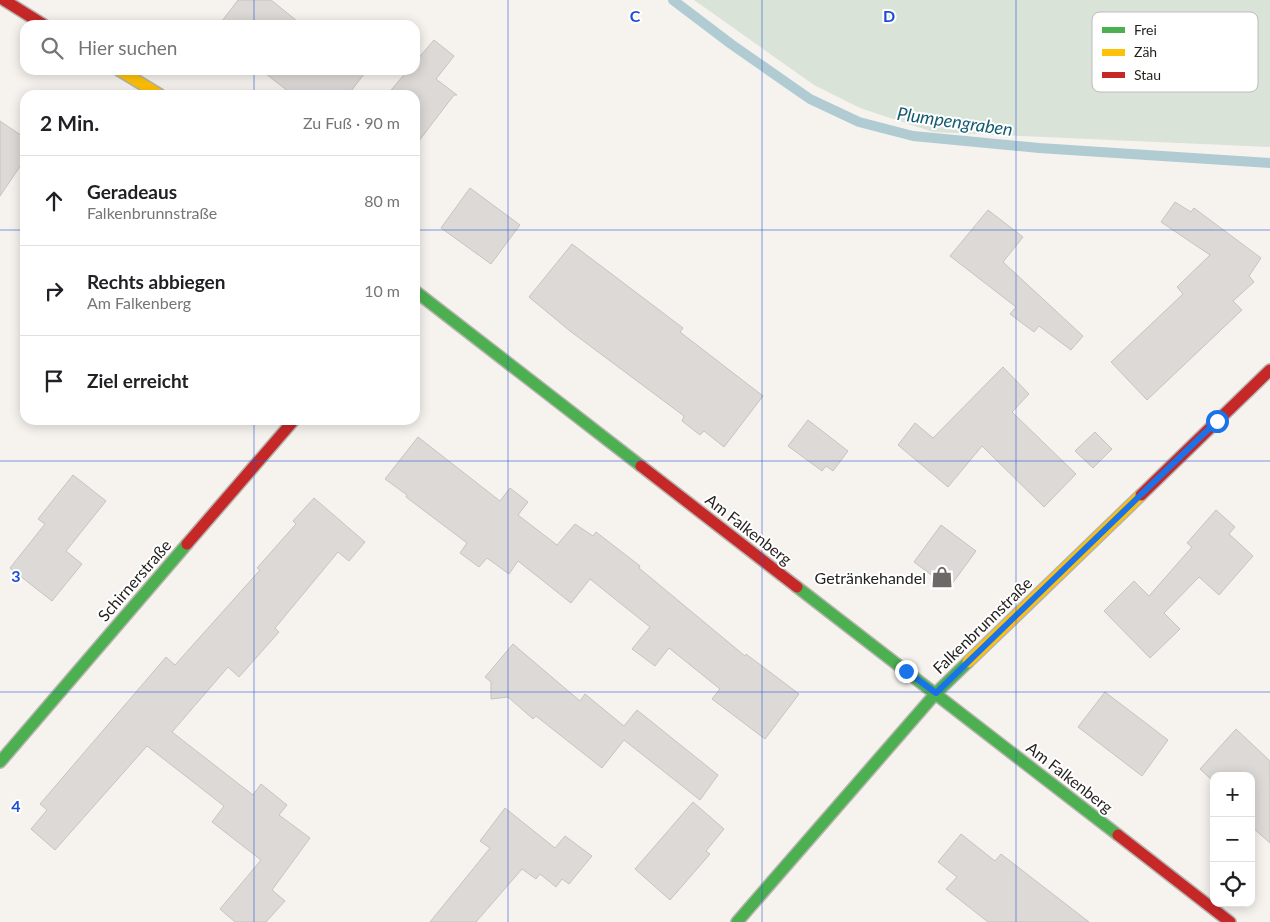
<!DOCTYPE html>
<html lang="de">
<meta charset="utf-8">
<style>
:root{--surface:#fff;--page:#f6f6f6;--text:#202124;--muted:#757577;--line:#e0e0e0}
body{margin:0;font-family:Lato,sans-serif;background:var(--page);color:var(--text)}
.controls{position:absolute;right:15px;bottom:15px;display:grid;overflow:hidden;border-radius:10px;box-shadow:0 2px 12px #0003}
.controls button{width:45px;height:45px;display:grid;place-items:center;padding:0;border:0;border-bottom:1px solid var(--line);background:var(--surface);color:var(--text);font:25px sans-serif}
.stop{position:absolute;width:15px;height:15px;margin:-11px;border:4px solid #1a73e8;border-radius:50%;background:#fff}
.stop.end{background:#1a73e8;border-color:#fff;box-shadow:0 1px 5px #0008}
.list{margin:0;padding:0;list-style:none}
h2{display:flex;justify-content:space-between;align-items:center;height:65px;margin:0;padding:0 20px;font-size:21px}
h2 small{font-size:16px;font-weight:400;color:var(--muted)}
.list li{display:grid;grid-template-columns:32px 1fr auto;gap:15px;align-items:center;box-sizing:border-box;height:90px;padding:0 20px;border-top:1px solid var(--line)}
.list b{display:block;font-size:19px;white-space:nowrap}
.list p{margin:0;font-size:16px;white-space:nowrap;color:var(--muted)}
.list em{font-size:16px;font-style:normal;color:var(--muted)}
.icon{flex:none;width:28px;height:28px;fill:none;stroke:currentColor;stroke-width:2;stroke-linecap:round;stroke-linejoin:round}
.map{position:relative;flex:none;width:1270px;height:922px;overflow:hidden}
.search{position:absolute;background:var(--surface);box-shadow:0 2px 12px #0003;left:20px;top:20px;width:400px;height:55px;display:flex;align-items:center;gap:12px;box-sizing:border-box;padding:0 18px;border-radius:15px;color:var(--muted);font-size:19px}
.panel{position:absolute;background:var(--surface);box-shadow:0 2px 12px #0003;left:20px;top:90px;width:400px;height:335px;border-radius:15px}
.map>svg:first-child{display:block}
.green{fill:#d9e3d8}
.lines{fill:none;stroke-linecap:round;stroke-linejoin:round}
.stream{stroke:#b1cbd3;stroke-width:10}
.building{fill:#ddd9d7;stroke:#c6c3c1}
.fast-casing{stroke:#b6b3b0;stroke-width:14}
.slow-casing{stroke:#b6b3b0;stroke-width:14}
.jam-casing{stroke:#b6b3b0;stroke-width:14}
.fast{stroke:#4caf50;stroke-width:11}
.slow{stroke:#ffc107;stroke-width:11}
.jam{stroke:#c62828;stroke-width:11}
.route{stroke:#1a73e8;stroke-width:6}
.grid{fill:none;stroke:#1d4ed8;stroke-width:1;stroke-opacity:0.55}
.labels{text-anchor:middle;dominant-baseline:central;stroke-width:4;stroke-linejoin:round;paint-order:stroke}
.street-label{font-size:16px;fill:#221f1c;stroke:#fff}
.poi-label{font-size:16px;fill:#221f1c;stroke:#fff;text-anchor:end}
.water-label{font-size:18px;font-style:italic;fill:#125b71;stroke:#fff}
.key{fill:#fff;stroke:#bdbcbb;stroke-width:1}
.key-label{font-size:14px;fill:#221f1c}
.grid-label{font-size:16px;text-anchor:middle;font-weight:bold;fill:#1d4ed8;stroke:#fff;stroke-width:4;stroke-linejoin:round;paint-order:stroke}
</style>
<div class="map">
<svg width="1270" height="922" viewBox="0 0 1270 922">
<rect width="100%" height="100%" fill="#f6f2ee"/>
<!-- green -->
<path class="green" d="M 694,0 L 1270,0 L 1270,147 L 933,132 L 860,108 L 814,85 Z"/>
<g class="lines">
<!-- stream -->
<path class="stream" d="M 673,0 L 731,44 L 810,99 L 859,122 L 913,136 L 1039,148 L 1270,163"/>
</g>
<!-- building -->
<g class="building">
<path d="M 238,0 L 271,0 L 302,25 L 219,25 Z"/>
<path d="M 434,40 L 454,56 L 436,79 L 457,95 L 454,95 L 415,146 L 415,95 L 387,95 L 408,70 L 415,70 L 415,62 Z"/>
<path d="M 261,70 L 359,70 L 364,74 L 348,95 L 293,95 Z"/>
<path d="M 0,121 L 25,138 L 25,159 L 0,196 Z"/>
<path d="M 470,188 L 520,225 L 491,264 L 441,228 Z"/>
<path d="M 1175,202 L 1191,212 L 1194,208 L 1261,258 L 1249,276 L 1254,282 L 1233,301 L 1242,310 L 1147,400 L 1111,362 L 1183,294 L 1177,287 L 1210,255 L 1161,222 Z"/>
<path d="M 988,210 L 1023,237 L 1003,262 L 1083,336 L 1071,350 L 1039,326 L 1034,332 L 1010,314 L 1016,307 L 950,256 Z"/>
<path d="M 572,244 L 683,328 L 680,332 L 763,396 L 724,447 L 704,431 L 700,435 L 682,421 L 684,416 L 570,331 L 529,297 Z"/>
<path d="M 1003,367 L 1029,394 L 1012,412 L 1076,474 L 1044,507 L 982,446 L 948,487 L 898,445 L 915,423 L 933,438 Z"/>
<path d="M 808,420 L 848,451 L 833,471 L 826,466 L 822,471 L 788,446 Z"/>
<path d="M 1095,432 L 1112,449 L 1093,468 L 1075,451 Z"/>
<path d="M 418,437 L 500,501 L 510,488 L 528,502 L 518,515 L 557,545 L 575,524 L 593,536 L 596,532 L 640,566 L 639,568 L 745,656 L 746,654 L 799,694 L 765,739 L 712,699 L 720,689 L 669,648 L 655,666 L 632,649 L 650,627 L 590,579 L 571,603 L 518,561 L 509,574 L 487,558 L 479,567 L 460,553 L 467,543 L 406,497 L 407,495 L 385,479 Z"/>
<path d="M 73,475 L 106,501 L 66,551 L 82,564 L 52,601 L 10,568 L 45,524 L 38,519 Z"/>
<path d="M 314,498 L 365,542 L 349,561 L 338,552 L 275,628 L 279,632 L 239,677 L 228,667 L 172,732 L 253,795 L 261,784 L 287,805 L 279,815 L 310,838 L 272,890 L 285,901 L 266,922 L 235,922 L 220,909 L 261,860 L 212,822 L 224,806 L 147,746 L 55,850 L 31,829 L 47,810 L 40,804 L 166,657 L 175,665 L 260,570 L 257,568 L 296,524 L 293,521 Z"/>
<path d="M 1216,510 L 1235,527 L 1229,534 L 1253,556 L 1219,595 L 1199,577 L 1164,613 L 1180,629 L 1150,658 L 1104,611 L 1134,581 L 1149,596 L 1192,547 L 1187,543 Z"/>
<path d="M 941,525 L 976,551 L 949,588 L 914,562 Z"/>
<path d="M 513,644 L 580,701 L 585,694 L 624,726 L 637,710 L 718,775 L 700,800 L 624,740 L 602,768 L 536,716 L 533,719 L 508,697 L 491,699 L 491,682 L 485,677 Z"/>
<path d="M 1105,692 L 1168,740 L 1142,776 L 1078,727 Z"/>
<path d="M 1236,729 L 1270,761 L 1270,843 L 1251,826 L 1251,776 L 1214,776 L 1214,782 L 1200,769 Z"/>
<path d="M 693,802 L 724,829 L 706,851 L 710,854 L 670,900 L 635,869 Z"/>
<path d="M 505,808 L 555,848 L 565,836 L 592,856 L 569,884 L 562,879 L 556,887 L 540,874 L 536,879 L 522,869 L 476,922 L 430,922 L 490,848 L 480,841 Z"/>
<path d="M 961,834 L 995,861 L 1001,854 L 1089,922 L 988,922 L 946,889 L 957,877 L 938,862 Z"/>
</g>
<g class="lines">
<!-- fast casing -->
<g class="fast-casing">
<g id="fast">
<path d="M 415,291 L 641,466"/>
<path d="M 797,587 L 1118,835"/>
<path d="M 0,762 L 187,544"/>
<path d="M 737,922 L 936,693 L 968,662"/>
</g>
</g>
<!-- slow casing -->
<g class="slow-casing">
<g id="slow">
<path d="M 119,70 L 160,95"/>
<path d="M 968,662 L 1141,495"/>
</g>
</g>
<!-- jam casing -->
<g class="jam-casing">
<g id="jam">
<path d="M 4,0 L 44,25"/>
<path d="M 641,466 L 797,587"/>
<path d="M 1141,495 L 1270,370"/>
<path d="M 187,544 L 294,420"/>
<path d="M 1118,835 L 1230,922"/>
</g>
</g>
<!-- fast -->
<use href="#fast" class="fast"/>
<!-- slow -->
<use href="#slow" class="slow"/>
<!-- jam -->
<use href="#jam" class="jam"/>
</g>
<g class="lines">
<!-- route -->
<path class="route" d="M 906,671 L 936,693 L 1217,421"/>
</g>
<!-- grid -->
<path class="grid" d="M 254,0 L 254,25M 508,0 L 508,922M 762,0 L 762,922M 1016,0 L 1016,922M 254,70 L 254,95M 0,230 L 25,230M 415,230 L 1270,230M 254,420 L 254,922M 0,461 L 1270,461M 0,692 L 1270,692"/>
<!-- icons -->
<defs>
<g id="shop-bare" transform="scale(1.725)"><path d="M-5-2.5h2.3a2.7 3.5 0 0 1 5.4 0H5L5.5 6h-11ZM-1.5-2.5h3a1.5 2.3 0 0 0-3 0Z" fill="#6c6966" stroke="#fff" stroke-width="2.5" paint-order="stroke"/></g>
</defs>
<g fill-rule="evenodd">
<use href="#shop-bare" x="942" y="577"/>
</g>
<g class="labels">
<!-- street labels -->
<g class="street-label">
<text transform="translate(749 529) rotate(38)">Am Falkenberg</text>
<text transform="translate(134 580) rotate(-49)">Schirnerstraße</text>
<text transform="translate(982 625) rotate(-44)">Falkenbrunnstraße</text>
<text transform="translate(1070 777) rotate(38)">Am Falkenberg</text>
</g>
<!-- poi labels -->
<g class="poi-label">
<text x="926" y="577">Getränkehandel</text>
</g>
<!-- water labels -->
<g class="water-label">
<text transform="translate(955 121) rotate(8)">Plumpengraben</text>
</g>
</g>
<!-- legend -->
<rect x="1092" y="12" width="166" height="80" rx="8" class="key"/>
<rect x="1102" y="27" width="23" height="6" fill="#4caf50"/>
<rect x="1102" y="49" width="23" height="7" fill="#ffc107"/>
<rect x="1102" y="72" width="23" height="6" fill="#c62828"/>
<g class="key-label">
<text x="1134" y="35">Frei</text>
<text x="1134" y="57">Zäh</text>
<text x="1134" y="80">Stau</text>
</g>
<g class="grid-label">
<text x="635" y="22">C</text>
<text x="889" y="22">D</text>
<text x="16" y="582">3</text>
<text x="16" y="812">4</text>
</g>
</svg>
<div class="controls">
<button>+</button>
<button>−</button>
<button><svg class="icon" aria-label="locate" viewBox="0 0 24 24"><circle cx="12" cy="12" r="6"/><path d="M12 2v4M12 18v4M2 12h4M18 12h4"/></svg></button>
</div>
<div class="stop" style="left:1217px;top:421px"></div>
<div class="stop end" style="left:906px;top:671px"></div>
<div class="search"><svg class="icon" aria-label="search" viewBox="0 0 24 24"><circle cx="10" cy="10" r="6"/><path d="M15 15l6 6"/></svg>Hier suchen</div>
<section class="panel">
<h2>2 Min.<small>Zu Fuß · 90 m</small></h2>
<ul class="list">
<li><svg class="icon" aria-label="ahead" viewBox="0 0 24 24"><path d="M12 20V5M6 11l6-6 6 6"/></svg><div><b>Geradeaus</b><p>Falkenbrunnstraße</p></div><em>80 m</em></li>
<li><svg class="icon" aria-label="right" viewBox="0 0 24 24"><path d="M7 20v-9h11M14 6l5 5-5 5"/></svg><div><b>Rechts abbiegen</b><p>Am Falkenberg</p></div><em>10 m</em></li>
<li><svg class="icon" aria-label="arrive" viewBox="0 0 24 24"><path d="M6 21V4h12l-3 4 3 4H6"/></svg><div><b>Ziel erreicht</b></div></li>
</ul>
</section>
</div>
